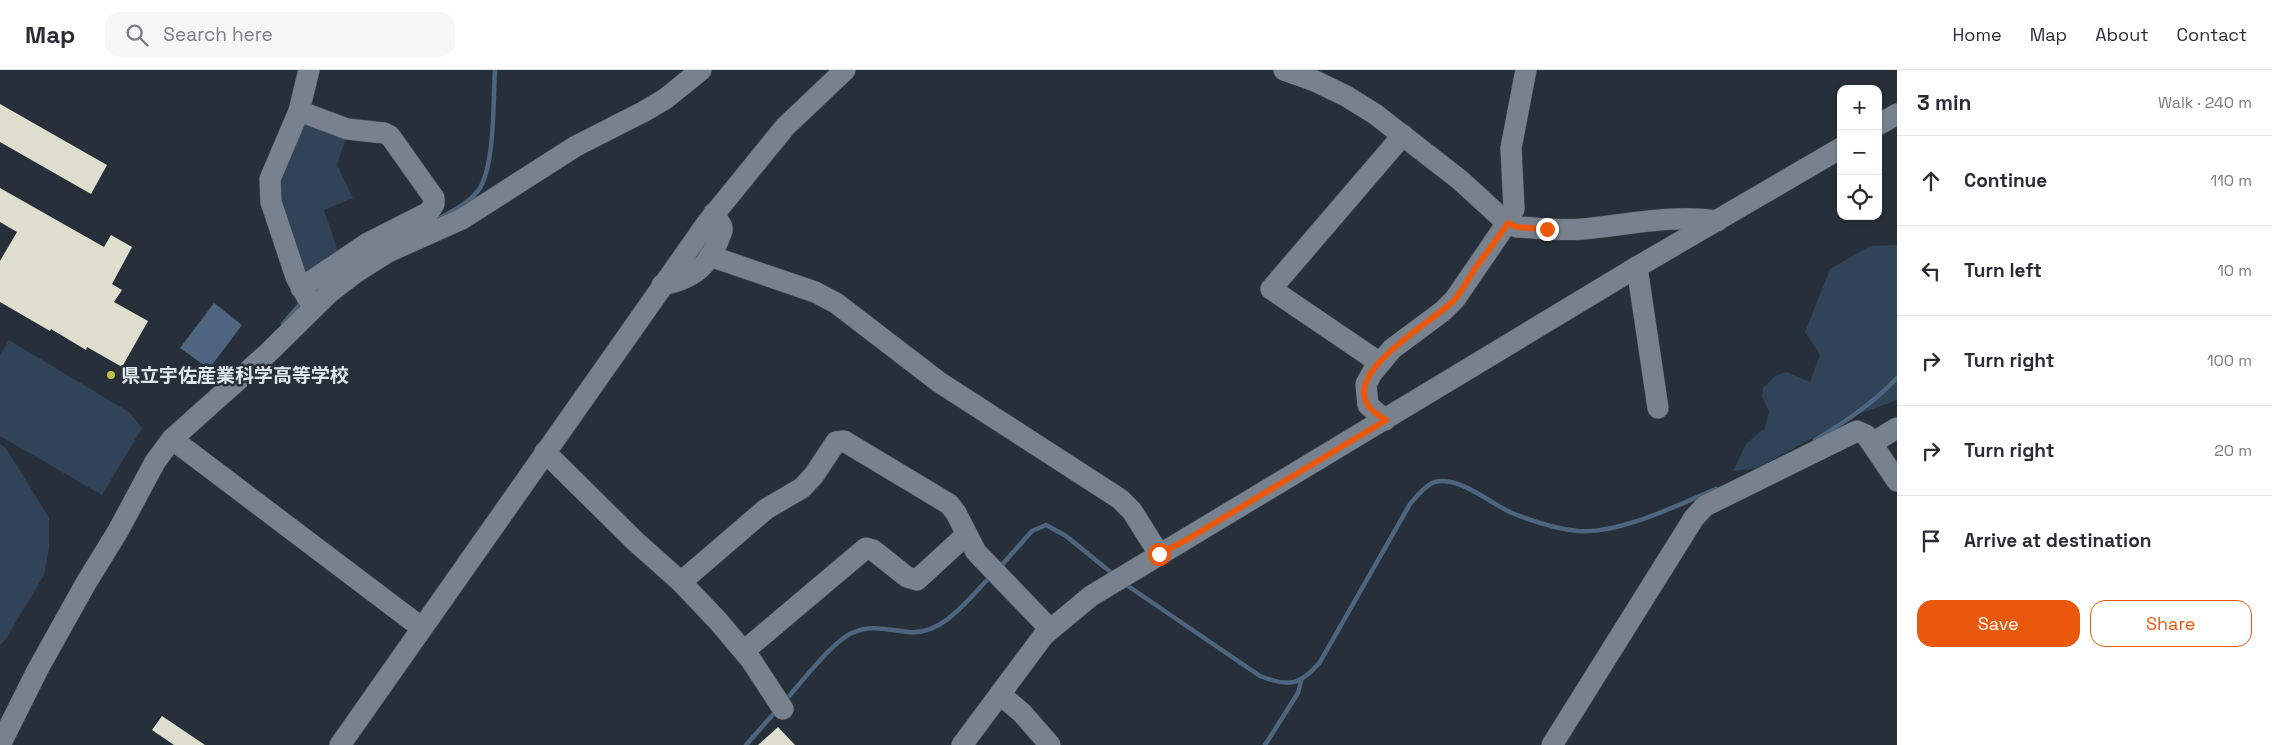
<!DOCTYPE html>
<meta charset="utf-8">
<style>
:root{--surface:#fff;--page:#f7f7f7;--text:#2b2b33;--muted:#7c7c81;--line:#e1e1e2;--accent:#ea580c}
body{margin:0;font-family:"Space Grotesk","Noto Sans JP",sans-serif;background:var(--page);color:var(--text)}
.controls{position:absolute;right:15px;top:15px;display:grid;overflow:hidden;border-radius:10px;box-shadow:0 1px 4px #0004}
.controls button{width:45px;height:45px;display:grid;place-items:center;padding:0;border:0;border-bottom:1px solid var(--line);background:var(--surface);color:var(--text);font:25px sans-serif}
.stop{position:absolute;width:15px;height:15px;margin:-11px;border:4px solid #ea580c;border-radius:50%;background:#fff}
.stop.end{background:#ea580c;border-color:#fff;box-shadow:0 1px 5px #0008}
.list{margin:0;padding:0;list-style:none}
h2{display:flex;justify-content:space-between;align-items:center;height:65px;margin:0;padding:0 20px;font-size:21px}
h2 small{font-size:16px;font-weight:400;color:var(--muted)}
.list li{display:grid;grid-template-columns:32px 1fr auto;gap:15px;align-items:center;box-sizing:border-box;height:90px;padding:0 20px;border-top:1px solid var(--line)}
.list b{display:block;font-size:19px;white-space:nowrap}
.list em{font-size:16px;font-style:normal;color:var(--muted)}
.actions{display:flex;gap:10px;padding:15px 20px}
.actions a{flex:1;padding:11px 0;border:1px solid var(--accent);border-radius:15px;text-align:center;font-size:18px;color:var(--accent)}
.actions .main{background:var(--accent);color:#fff}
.icon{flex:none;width:28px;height:28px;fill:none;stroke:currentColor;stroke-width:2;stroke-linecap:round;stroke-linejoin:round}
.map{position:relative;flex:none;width:1897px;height:675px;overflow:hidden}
header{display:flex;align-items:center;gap:30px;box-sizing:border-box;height:70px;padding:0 25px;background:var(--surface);border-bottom:1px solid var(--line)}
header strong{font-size:24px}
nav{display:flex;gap:28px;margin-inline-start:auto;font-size:18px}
.search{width:350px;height:45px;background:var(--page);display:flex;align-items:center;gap:12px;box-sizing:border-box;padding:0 18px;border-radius:15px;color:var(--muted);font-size:19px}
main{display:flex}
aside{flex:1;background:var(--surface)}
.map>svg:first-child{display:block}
.green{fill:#304357}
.water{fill:#4d657e}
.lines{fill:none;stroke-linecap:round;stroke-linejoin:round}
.stream{stroke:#4d657e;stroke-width:4.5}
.building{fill:#dedece}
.minor-casing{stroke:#464e56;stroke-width:22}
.minor{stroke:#77828e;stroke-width:21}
.route{stroke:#ea580c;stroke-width:6}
.poi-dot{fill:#bebe42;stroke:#27303a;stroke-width:2}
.labels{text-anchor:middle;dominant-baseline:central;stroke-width:5;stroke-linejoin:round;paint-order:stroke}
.poi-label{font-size:19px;font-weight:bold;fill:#e1e7ee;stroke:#27303a;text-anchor:start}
</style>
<header>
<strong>Map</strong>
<div class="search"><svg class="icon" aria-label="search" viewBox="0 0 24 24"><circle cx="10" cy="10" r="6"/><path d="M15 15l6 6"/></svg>Search here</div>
<nav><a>Home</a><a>Map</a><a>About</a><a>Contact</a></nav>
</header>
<main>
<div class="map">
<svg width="1897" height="675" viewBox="0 0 1897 675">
<rect width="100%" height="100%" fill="#27303a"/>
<!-- green -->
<g class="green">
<path d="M 303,49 L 347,64 L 337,95 L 353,128 L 324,140 L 339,184 L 305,205 L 277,131 L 280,98 Z"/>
<path d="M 1897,175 L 1897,330 L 1854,346 L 1757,398 L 1733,401 L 1746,374 L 1765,358 L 1769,341 L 1762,327 L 1763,318 L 1775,306 L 1786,302 L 1810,312 L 1820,285 L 1805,262 L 1830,199 L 1870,176 Z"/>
<path d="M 9,270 L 129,342 L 142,358 L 102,425 L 0,366 L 0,285 Z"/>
<path d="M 0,374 L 6,378 L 49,448 L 49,478 L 44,505 L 5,570 L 0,575 Z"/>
</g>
<!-- water -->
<path class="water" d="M 214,233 L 242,255 L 209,299 L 180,278 Z"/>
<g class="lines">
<!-- stream -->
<g class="stream">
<path d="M 440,148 C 454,140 471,132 480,118 C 495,93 493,30 495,0"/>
<path d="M 283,254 L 302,232"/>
<path d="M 1815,370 C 1845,352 1872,334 1897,308"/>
<path d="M 1000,497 L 1032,461 L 1046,455 L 1066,466 L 1113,504"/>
<path d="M 1125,514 L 1260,606 C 1288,617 1300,616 1320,592 L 1410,434 C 1416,427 1424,417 1432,413 C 1456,403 1491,434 1512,443 C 1532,451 1558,459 1578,461 C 1620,464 1678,435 1716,419"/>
<path d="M 785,631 C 800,614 833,571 852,563 C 871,554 888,560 908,562 C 943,566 969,528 991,506"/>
<path d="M 746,675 L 776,641"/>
<path d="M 1265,675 L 1298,623 L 1301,611"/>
</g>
</g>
<!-- building -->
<g class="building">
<path d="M 0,34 L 107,95 L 91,124 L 0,72 Z"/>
<path d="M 0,118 L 104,177 L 111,165 L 132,177 L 112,214 L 122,220 L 114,232 L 148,251 L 122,297 L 87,277 L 86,280 L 51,259 L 50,261 L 0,232 L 0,191 L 17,162 L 0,152 Z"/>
<path d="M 162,646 L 205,675 L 174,675 L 152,660 Z"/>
<path d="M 778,657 L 795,675 L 758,675 Z"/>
</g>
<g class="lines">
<!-- minor casing -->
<g class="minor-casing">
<g id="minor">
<path d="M 1284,0 L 1315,11 L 1346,26 L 1375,44 L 1460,110 L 1507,153 L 1517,157 C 1539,158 1561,161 1583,159 C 1628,155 1672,144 1717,151"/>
<path d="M 299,41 L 347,59 L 384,63 L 390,66 L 434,128 L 434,134 L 429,142 L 368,173 L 301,218"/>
<path d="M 1878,55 L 1897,44"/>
<path d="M 710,186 L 815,222 L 836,233 L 939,312 L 1120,429 L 1132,441 L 1159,484"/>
<path d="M 1637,197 L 1658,338"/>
<path d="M 662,215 C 697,208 710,194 722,161 L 722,157 L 714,143"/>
<path d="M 308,229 L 296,207 L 271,132 L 270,109 L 299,41 L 309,0"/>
<path d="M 1380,293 L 1271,219 L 1403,65"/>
<path d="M 1385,350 L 1368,335 L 1366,314 L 1372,303 L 1392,279 L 1443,241 L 1455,229 L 1507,153 L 1514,139 L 1511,78 L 1526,0"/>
<path d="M 172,369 L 422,558"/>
<path d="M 1872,373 L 1897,358"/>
<path d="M 545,382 L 635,471 L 681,512 L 718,551 L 751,590 L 783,639"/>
<path d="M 681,512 L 766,439 L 802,418 L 814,405 L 836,372 L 844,371 L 949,434 L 956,443 L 976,482 L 1050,559"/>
<path d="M 744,581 L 866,478 L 873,480 L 907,507 L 917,510 L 966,465"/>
<path d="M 1000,624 L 1022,643 L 1050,675"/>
<path d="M 0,675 L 38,599 L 86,513 L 118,461 L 155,392 L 172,369 L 267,284 L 329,223 L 355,203 L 388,182 L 462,149 L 576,76 L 643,42 L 665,29 L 701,0"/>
<path d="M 340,675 L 707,153 L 785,57 L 845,0"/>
<path d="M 962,675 L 1044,565 L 1091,526 L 1637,197 L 1841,78"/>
<path d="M 1552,675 L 1694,448 L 1705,436 L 1857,361 L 1866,365 L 1897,411"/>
</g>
</g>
<!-- minor -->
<use href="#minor" class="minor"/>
</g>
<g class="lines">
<!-- route -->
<path class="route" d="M 1159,484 L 1188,469 L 1386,350 C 1380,346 1371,341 1368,335 C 1344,299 1437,250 1455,229 C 1463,219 1469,208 1476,197 C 1487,182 1498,168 1508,153 L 1517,157 L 1547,159"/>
</g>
<!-- markers -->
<circle class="poi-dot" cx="111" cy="305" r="5"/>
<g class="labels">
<!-- poi labels -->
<g class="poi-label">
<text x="121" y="305">県立宇佐産業科学高等学校</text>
</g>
</g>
</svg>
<div class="controls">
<button>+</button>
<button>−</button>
<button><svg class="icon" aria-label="locate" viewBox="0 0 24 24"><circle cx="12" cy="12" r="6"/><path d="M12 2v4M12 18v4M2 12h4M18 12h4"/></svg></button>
</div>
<div class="stop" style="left:1159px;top:484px"></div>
<div class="stop end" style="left:1547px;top:159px"></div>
</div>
<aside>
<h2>3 min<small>Walk · 240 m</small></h2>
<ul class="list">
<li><svg class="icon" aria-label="ahead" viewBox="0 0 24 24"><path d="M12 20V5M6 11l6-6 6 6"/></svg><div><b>Continue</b></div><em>110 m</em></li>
<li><svg class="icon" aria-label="left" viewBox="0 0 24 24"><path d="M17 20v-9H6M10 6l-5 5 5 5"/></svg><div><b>Turn left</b></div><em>10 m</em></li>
<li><svg class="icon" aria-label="right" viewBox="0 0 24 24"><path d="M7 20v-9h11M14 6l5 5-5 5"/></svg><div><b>Turn right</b></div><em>100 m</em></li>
<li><svg class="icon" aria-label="right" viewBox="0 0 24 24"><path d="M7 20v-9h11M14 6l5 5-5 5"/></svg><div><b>Turn right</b></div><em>20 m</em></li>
<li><svg class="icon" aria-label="arrive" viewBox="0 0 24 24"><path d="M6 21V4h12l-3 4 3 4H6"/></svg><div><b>Arrive at destination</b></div></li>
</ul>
<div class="actions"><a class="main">Save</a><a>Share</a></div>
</aside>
</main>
